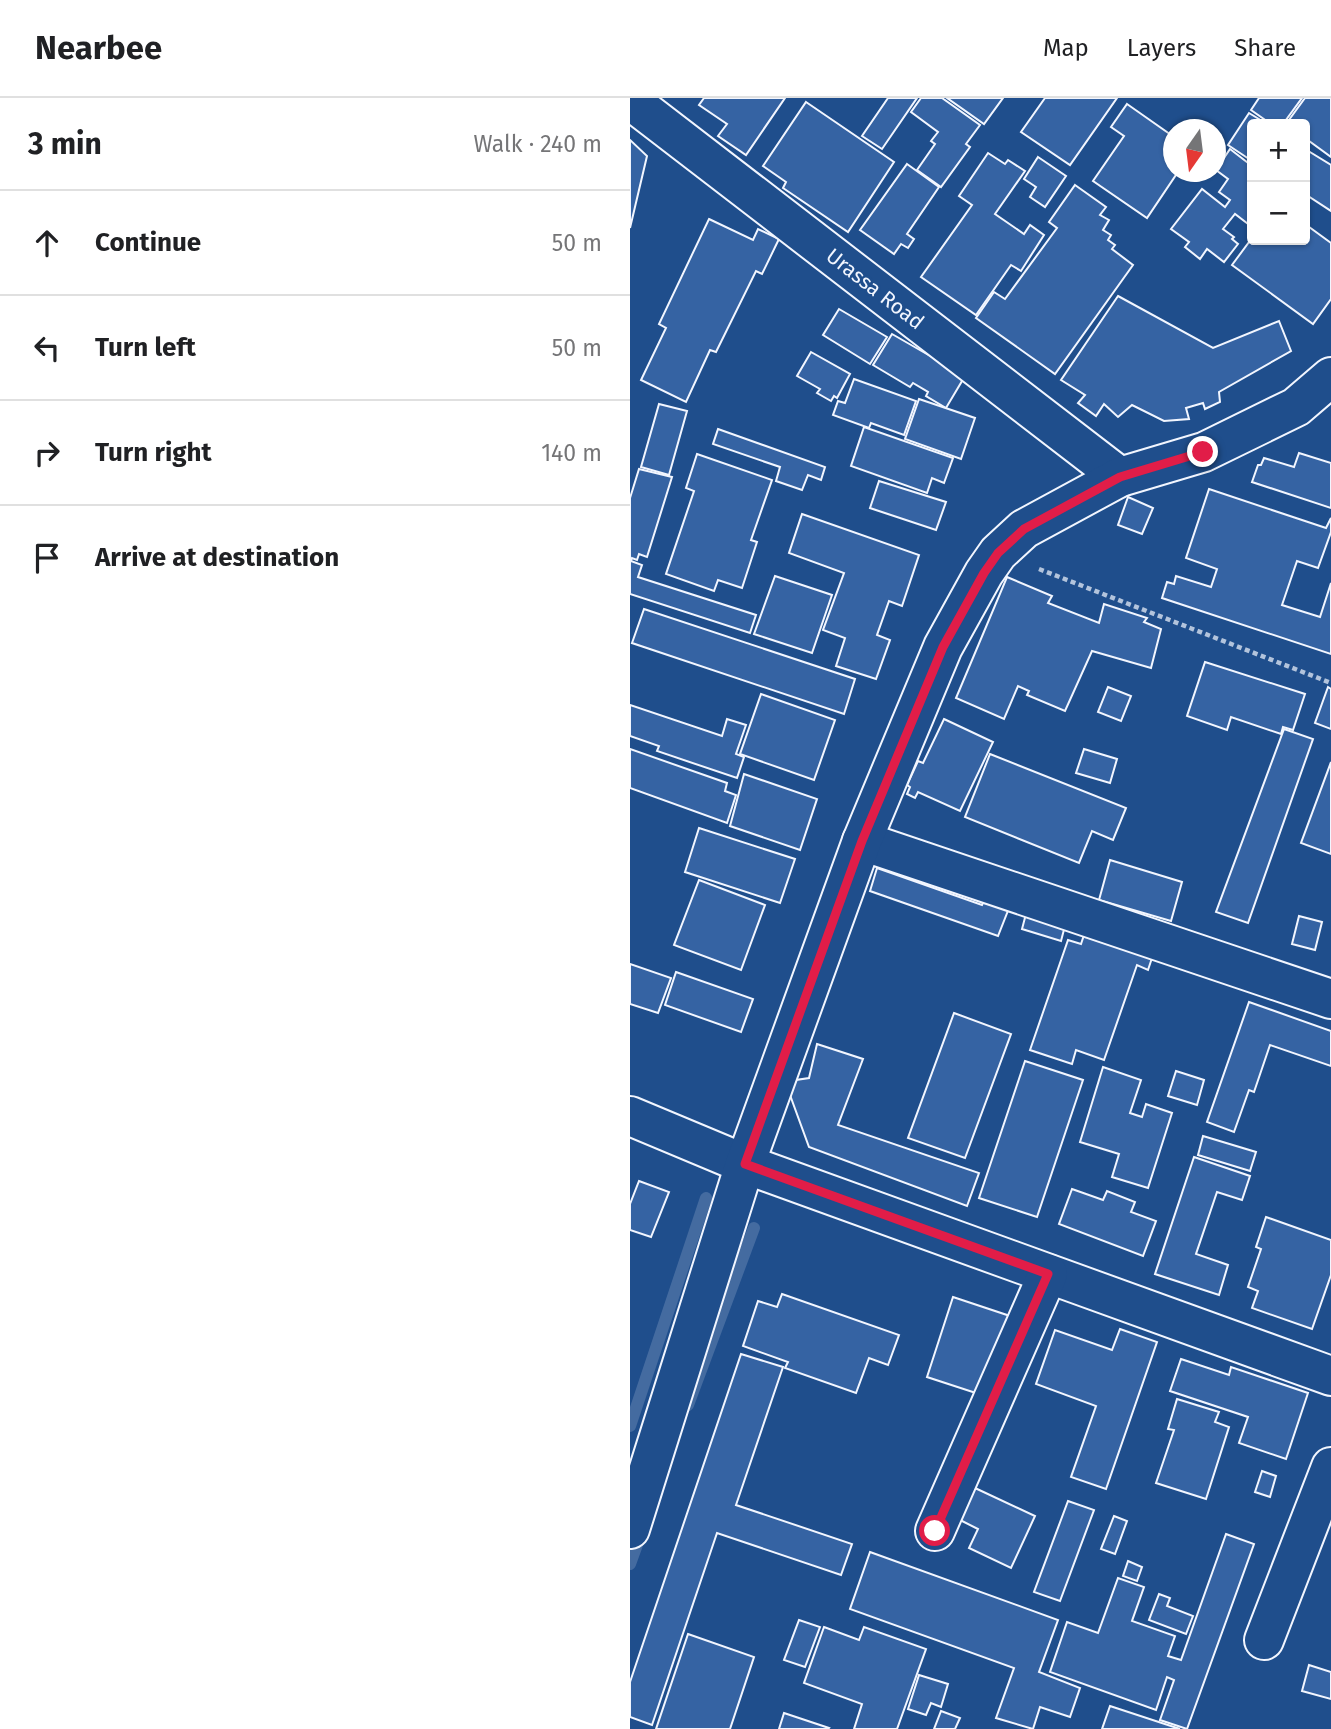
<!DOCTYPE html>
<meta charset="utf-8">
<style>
:root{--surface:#fff;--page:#f6f6f6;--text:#202124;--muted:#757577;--line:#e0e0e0}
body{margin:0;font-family:"Fira Sans",sans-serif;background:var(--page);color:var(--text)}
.controls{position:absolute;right:21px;top:21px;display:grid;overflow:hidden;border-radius:7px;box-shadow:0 2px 5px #0004}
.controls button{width:63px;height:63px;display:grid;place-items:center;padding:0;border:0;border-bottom:2px solid var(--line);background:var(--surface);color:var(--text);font:35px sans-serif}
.compass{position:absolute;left:533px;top:21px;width:63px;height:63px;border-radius:50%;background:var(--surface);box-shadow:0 2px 5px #0004;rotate:194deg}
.stop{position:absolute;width:21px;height:21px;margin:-16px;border:5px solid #e11d48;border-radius:50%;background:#fff}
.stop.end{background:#e11d48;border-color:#fff;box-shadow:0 2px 7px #0008}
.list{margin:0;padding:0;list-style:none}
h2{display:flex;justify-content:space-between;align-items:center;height:91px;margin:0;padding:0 28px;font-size:30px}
h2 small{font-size:23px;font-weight:400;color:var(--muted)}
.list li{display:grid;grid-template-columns:46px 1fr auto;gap:21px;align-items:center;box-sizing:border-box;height:105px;padding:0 28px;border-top:2px solid var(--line)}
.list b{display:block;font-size:26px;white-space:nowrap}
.list em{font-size:23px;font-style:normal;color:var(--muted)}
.icon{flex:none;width:38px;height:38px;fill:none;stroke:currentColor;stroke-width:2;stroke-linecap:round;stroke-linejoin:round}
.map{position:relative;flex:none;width:701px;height:1631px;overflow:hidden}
header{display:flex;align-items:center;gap:42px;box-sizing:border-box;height:98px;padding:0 35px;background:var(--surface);border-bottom:2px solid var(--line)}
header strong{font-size:33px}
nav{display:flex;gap:38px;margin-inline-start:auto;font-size:24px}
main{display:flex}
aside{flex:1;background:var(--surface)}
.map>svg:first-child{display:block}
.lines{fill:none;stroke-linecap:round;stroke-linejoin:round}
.stream{stroke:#446ba0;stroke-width:12}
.building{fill:#3563a3;stroke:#f2f6ff;stroke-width:2}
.minor-casing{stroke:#f2f6ff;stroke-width:42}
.path{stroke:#b3c4dc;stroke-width:4.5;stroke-dasharray:5 3.5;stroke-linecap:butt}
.minor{stroke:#1f4e8c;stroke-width:38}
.route{stroke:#e11d48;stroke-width:9}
.labels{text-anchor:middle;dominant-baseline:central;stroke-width:5;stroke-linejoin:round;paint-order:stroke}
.street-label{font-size:21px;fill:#f2f6ff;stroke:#1f4e8c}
</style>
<header>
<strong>Nearbee</strong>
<nav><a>Map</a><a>Layers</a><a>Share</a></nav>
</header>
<main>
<aside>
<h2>3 min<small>Walk · 240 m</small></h2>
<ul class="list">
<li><svg class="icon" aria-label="ahead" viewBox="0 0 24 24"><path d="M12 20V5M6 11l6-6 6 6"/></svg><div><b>Continue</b></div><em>50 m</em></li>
<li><svg class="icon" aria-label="left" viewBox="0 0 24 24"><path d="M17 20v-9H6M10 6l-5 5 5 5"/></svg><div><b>Turn left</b></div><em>50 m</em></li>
<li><svg class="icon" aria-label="right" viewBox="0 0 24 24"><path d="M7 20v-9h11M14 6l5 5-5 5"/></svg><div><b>Turn right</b></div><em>140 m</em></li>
<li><svg class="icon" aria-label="arrive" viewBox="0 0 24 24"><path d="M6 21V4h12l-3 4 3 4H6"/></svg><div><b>Arrive at destination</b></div></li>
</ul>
</aside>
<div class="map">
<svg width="701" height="1631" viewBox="0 0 701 1631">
<rect width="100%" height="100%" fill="#1f4e8c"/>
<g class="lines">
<!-- stream -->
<g class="stream">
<path d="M 58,1307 L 124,1130"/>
<path d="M 0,1328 L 76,1100"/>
<path d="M 0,1466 L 12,1433"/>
</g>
</g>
<!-- building -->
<g class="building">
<path d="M 74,0 L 155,0 L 116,57 L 88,38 L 97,26 L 69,7 Z"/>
<path d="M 258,0 L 287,0 L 252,51 L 232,38 Z"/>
<path d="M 291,0 L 312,0 L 350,27 L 336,46 L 340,49 L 311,89 L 287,72 L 305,46 L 301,43 L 308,34 L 281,14 Z"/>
<path d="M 317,0 L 373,0 L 354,26 Z"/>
<path d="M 415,0 L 487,0 L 440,67 L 391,34 Z"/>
<path d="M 629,0 L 672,0 L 653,26 L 641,26 L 621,12 Z"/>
<path d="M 675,0 L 701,0 L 701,59 L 675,40 L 675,26 L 656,26 Z"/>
<path d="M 176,4 L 264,64 L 218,134 L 153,90 L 156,84 L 133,68 Z"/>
<path d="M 497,6 L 544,39 L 544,74 L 563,74 L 558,81 L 548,74 L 517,120 L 463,83 L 494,38 L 481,29 Z"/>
<path d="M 619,15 L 637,26 L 622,26 L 622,63 L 598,47 Z"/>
<path d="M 0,42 L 17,58 L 0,130 Z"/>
<path d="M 600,51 L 622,68 L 622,129 L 605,116 L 593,131 L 604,139 L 602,141 L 608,146 L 594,164 L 577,151 L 570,161 L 555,149 L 559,144 L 541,131 L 572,91 L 595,109 L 600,102 L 589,94 L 598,81 L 586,72 Z"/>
<path d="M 675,51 L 701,67 L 701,113 L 675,96 Z"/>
<path d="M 358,55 L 375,66 L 378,62 L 395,73 L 365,116 L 394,136 L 400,127 L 414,137 L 391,173 L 381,167 L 346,217 L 291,179 L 342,107 L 329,98 Z"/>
<path d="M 408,59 L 436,78 L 415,109 L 400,99 L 406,89 L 394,81 Z"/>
<path d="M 277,66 L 309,89 L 277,136 L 284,141 L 278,150 L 271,146 L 264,156 L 230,132 Z"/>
<path d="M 445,87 L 476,109 L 470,117 L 479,122 L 473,132 L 481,137 L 478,142 L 485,147 L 482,151 L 503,167 L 425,276 L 346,220 L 364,194 L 375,201 L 427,130 L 419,124 Z"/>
<path d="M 79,121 L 123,142 L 128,131 L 149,141 L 132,176 L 126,173 L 86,254 L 80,252 L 56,304 L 11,282 L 36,230 L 29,226 Z"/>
<path d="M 675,126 L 701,145 L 701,201 L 683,226 L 602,167 L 622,140 L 675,142 Z"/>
<path d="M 488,198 L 583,250 L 649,223 L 661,253 L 589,294 L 590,304 L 575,311 L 573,305 L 556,310 L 559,321 L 534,323 L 502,307 L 488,319 L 474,306 L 466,318 L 448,305 L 455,297 L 431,282 Z"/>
<path d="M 209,211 L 257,239 L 240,266 L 193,237 Z"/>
<path d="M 262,236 L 335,278 L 316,310 L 296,298 L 298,294 L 283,285 L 280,289 L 243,267 Z"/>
<path d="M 181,254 L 220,276 L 207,300 L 204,298 L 201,303 L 187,295 L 190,291 L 167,278 Z"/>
<path d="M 224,281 L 286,303 L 274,337 L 241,325 L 239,330 L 203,317 L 208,303 L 215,305 Z"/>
<path d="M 289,301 L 345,320 L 331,361 L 275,341 Z"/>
<path d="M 29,306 L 57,313 L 39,377 L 11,369 Z"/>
<path d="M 234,329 L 323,360 L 314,385 L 302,380 L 297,395 L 221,368 Z"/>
<path d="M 88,331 L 195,369 L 191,382 L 178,377 L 172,392 L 146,383 L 150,369 L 83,346 Z"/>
<path d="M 669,355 L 701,365 L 701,410 L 622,384 L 628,367 L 631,367 L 634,360 L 664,369 Z"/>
<path d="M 67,356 L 142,382 L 121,442 L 127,444 L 112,490 L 88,482 L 84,493 L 36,476 L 64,393 L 56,390 Z"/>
<path d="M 9,371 L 42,379 L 17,459 L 9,456 L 7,462 L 2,460 L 1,463 L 12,467 L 8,479 L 126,517 L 120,535 L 0,496 L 0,400 Z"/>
<path d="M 249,383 L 316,404 L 306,432 L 240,410 Z"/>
<path d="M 579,391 L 696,430 L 701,420 L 701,434 L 688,470 L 667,463 L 652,507 L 690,519 L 701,485 L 701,556 L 532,500 L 537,484 L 544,486 L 546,478 L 581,489 L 587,471 L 556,460 Z"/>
<path d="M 498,399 L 523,410 L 512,436 L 488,427 Z"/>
<path d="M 172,416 L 289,457 L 272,508 L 259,503 L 247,537 L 260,542 L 246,581 L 206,568 L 215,540 L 193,532 L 214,475 L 159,455 Z"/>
<path d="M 145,478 L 202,497 L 182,555 L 124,536 Z"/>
<path d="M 377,479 L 422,498 L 418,505 L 469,525 L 474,506 L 517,520 L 514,524 L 531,531 L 521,570 L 462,553 L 435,613 L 397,597 L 399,593 L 388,588 L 374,621 L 326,600 Z"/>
<path d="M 14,511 L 225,581 L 214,616 L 2,545 Z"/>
<path d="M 575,564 L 675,596 L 663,632 L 653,629 L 651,636 L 601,619 L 597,632 L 557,618 Z"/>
<path d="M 478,589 L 501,598 L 491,623 L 468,614 Z"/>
<path d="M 698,589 L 701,591 L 701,631 L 685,625 Z"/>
<path d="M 131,596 L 205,622 L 184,682 L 110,656 Z"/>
<path d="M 0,607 L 92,638 L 97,621 L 116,627 L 106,656 L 114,659 L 107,680 L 27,653 L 29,648 L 0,638 Z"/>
<path d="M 314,621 L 363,644 L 330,713 L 288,694 L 285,700 L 277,696 L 280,689 L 277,687 L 288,663 L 293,665 Z"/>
<path d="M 654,631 L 683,641 L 618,825 L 586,814 Z"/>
<path d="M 0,651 L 97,685 L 95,693 L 106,697 L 97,725 L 0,690 Z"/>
<path d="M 454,651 L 487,661 L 480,685 L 446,675 Z"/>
<path d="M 360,656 L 496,710 L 483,742 L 462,733 L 449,765 L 335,719 Z"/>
<path d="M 701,664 L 701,756 L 671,745 Z"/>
<path d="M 114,676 L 187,701 L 170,752 L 100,728 Z"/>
<path d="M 69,730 L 165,761 L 150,805 L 55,774 Z"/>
<path d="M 480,762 L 552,784 L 541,823 L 469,802 Z"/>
<path d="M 247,770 L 352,807 L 357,796 L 381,805 L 368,838 L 240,793 Z"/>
<path d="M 69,782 L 135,807 L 111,872 L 44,847 Z"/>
<path d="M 397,812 L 436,824 L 431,843 L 392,831 Z"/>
<path d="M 669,818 L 692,824 L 685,852 L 662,846 Z"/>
<path d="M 455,834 L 523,857 L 518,872 L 507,867 L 474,962 L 446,952 L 442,966 L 400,952 L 438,842 L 451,846 Z"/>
<path d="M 0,866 L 41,880 L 28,915 L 0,906 Z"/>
<path d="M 46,874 L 123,901 L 111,934 L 35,907 Z"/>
<path d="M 619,904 L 701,933 L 701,968 L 640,947 L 624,994 L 619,992 L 604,1034 L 577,1024 Z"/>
<path d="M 324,915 L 381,936 L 335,1060 L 278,1040 Z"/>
<path d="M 187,946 L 233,961 L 208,1027 L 349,1075 L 337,1108 L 179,1049 L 160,997 L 166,982 L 179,980 Z"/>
<path d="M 395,963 L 453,982 L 407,1119 L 349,1100 Z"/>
<path d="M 473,969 L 511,982 L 500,1015 L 512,1019 L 516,1006 L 542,1015 L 518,1090 L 482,1079 L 489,1056 L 450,1044 Z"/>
<path d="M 546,973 L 574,982 L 567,1007 L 538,998 Z"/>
<path d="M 573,1038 L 626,1054 L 620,1073 L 568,1057 Z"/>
<path d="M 564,1059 L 620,1078 L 612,1102 L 587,1094 L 566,1156 L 598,1167 L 589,1197 L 525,1176 Z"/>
<path d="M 9,1083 L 39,1094 L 21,1139 L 0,1132 L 0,1106 Z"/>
<path d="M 442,1091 L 473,1102 L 477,1093 L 505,1104 L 501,1114 L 526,1123 L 513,1158 L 429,1126 Z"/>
<path d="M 636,1119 L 701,1142 L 701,1177 L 682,1231 L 622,1210 L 628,1193 L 618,1189 L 631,1151 L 626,1149 Z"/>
<path d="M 152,1196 L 269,1237 L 258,1267 L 239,1260 L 226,1295 L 155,1270 L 158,1264 L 113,1248 L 128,1203 L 147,1209 Z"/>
<path d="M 323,1199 L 383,1219 L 358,1299 L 297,1279 Z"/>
<path d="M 490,1231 L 527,1244 L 476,1391 L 441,1379 L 466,1308 L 406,1286 L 425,1232 L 482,1252 Z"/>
<path d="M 111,1256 L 153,1269 L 106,1407 L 222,1446 L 211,1477 L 87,1435 L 22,1627 L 0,1619 L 0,1584 Z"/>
<path d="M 551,1261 L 599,1277 L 601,1269 L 678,1295 L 656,1361 L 609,1345 L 618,1319 L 540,1293 Z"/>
<path d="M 547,1301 L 589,1314 L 585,1324 L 599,1329 L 576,1401 L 526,1385 L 544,1332 L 538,1331 Z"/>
<path d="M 632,1373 L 646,1378 L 640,1399 L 625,1394 Z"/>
<path d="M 345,1390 L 405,1418 L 381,1470 L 339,1450 L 348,1431 L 330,1422 Z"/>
<path d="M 438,1403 L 464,1412 L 430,1503 L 404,1494 Z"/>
<path d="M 484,1418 L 497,1423 L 485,1456 L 471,1451 Z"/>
<path d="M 596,1436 L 624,1446 L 557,1631 L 530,1622 L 544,1582 L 537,1579 L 526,1612 L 420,1574 L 437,1524 L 468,1535 L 488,1480 L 514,1489 L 502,1523 L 545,1538 L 538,1558 L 551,1562 Z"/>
<path d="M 240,1454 L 428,1522 L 409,1574 L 450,1590 L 440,1619 L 410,1609 L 403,1631 L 366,1620 L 384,1570 L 220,1511 Z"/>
<path d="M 498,1463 L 512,1469 L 507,1483 L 493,1478 Z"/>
<path d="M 529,1496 L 540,1500 L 537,1508 L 563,1518 L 556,1536 L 519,1522 Z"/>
<path d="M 169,1522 L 190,1529 L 175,1569 L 154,1562 Z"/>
<path d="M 194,1529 L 229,1542 L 234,1529 L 296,1551 L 267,1631 L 224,1631 L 232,1606 L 174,1585 Z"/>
<path d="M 58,1536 L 124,1559 L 100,1631 L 26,1631 Z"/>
<path d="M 679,1567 L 701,1574 L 701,1601 L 672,1593 Z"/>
<path d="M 289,1577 L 318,1586 L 311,1609 L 301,1605 L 296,1617 L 278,1611 Z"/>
<path d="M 480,1608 L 550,1631 L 472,1631 Z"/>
<path d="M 311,1613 L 330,1620 L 325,1631 L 304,1631 Z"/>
<path d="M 154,1615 L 199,1630 L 198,1631 L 149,1631 Z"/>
</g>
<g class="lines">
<!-- minor casing -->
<g class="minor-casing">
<g id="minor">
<path d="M 0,2 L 490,379"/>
<path d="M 232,743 L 701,901"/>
<path d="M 0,1018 L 115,1066 L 701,1278"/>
<path d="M 0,1431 L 115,1066 L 232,743 L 313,549 L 354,475 L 368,455 L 394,431 L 490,379 L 574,354 L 666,309 L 701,279"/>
<path d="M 305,1433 L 418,1176"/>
<path d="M 634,1542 L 701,1369"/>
</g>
</g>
<!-- path -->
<path class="path" d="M 409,471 L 701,585"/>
<!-- minor -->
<use href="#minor" class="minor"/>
</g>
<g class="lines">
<!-- route -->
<path class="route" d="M 305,1433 L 418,1176 L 115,1066 L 232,743 L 313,549 L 354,475 L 368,455 L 394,431 L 490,379 L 573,354"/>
</g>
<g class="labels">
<!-- street labels -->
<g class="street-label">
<text transform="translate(245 191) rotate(38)">Urassa Road</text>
</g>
</g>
</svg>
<div class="controls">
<button>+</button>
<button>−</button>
</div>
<svg class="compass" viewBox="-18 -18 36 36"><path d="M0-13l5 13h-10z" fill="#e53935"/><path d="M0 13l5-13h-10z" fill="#757577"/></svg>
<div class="stop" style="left:305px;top:1433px"></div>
<div class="stop end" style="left:573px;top:354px"></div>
</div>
</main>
